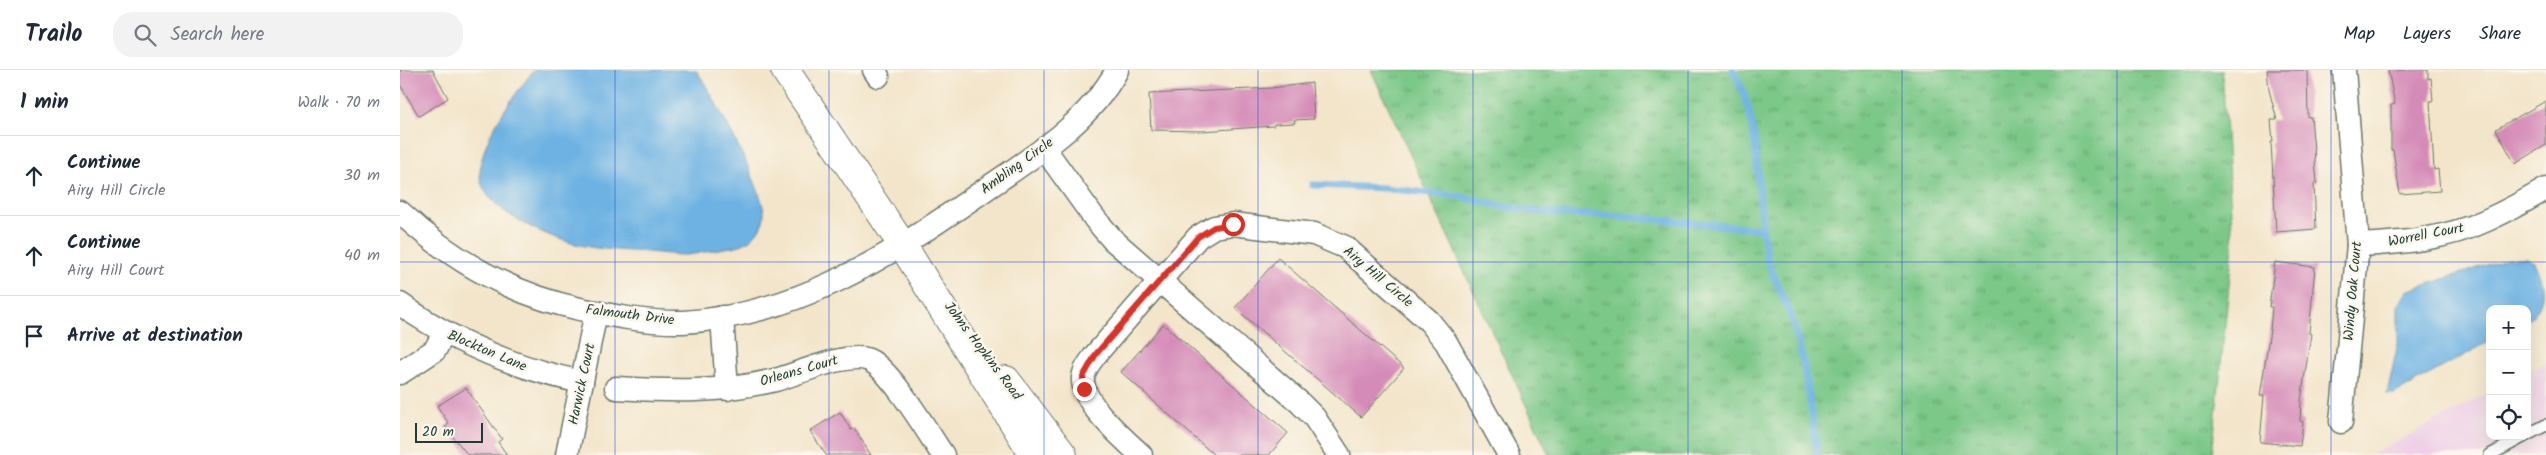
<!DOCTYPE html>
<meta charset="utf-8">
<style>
:root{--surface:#fff;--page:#f2f2f3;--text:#1f2937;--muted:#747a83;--line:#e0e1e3}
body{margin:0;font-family:Kalam,sans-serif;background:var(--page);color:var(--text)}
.controls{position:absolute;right:15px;bottom:15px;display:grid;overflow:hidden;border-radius:10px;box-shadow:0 5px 20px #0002}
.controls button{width:45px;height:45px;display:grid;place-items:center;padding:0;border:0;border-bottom:1px solid var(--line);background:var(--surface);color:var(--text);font:25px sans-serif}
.scale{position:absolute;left:15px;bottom:12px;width:68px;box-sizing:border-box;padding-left:5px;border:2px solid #1f3d34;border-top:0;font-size:14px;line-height:18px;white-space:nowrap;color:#1f3d34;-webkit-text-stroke:4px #fbf7ec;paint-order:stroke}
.stop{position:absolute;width:15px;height:15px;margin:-11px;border:4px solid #d93025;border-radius:50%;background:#fff}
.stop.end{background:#d93025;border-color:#fff;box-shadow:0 1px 5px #0008}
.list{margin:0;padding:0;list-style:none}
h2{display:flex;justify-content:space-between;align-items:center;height:65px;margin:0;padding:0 20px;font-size:21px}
h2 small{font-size:16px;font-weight:400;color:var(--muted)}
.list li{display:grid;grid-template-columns:32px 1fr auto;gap:15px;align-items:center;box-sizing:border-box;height:80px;padding:0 20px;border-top:1px solid var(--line)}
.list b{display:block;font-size:19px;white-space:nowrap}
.list p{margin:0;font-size:16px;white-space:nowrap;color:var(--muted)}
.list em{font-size:16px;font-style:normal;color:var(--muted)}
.icon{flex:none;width:28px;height:28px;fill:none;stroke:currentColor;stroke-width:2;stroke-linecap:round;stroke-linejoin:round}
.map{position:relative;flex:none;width:2146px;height:385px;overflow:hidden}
header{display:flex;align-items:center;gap:30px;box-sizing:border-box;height:70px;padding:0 25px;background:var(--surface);border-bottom:1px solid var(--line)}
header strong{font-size:24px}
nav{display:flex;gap:28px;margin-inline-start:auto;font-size:18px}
.search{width:350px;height:45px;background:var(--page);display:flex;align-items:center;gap:12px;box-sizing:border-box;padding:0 18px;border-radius:20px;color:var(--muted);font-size:19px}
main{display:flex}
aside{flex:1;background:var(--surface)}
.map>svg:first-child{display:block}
.built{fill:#efd0e6}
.grass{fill:url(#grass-tufts);stroke:#4d825e}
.water{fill:#6db2e3;stroke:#46788c}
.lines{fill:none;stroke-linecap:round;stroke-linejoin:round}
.stream{stroke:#6db2e3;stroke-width:7}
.building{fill:#d58bb8}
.service-casing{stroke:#697868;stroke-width:14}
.minor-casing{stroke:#697868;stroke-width:25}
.tertiary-casing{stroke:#697868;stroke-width:30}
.service{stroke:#fff;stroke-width:11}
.minor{stroke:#fff;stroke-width:22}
.tertiary{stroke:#fff;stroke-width:28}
.route{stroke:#d93025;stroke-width:6}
.grid{fill:none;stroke:#1d4ed8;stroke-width:1;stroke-opacity:0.55}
.labels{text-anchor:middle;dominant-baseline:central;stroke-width:5;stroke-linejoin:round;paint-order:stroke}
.street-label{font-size:14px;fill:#1f3d34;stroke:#fbf7ec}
</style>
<header>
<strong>Trailo</strong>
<div class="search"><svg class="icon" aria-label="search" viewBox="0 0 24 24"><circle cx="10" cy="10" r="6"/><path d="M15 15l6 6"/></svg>Search here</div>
<nav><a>Map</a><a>Layers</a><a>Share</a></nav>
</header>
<main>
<aside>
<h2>1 min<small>Walk · 70 m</small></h2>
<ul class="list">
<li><svg class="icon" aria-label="ahead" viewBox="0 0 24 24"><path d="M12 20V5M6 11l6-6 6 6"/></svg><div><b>Continue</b><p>Airy Hill Circle</p></div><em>30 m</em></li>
<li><svg class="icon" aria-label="ahead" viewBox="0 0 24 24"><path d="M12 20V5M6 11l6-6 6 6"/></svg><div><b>Continue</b><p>Airy Hill Court</p></div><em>40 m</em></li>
<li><svg class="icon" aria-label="arrive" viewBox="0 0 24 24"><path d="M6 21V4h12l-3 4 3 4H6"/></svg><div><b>Arrive at destination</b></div></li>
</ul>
</aside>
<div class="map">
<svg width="2146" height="385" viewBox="0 0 2146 385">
<defs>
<pattern id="grass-tufts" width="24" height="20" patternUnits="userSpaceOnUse" patternTransform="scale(1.25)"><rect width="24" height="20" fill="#7bc888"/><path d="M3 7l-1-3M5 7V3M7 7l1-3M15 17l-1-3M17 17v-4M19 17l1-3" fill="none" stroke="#64a470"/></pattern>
</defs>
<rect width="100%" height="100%" fill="#fbf7ec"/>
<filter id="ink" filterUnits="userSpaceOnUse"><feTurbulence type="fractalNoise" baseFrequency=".02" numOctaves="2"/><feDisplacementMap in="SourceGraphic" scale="10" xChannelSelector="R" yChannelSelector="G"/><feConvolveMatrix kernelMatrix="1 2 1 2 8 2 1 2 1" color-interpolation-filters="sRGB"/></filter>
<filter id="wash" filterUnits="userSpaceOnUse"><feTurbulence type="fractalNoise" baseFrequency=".0096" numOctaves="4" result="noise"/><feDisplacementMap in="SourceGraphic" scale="20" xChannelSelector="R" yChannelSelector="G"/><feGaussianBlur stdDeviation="1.12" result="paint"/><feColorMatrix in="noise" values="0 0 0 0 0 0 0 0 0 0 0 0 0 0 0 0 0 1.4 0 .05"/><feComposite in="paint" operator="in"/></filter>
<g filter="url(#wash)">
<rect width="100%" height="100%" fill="#f3e5ca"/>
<!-- built -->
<path class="built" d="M 2146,292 L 2146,385 L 1971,385 L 2090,322 L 2090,366 L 2127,366 L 2127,302 Z"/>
<!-- grass -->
<path class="grass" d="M 971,0 L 1822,0 L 1833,175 L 1812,385 L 1149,385 Z"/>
<!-- water -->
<g class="water">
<path d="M 134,0 L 296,0 C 311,21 367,125 364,146 C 363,156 356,166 348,171 C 340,177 329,177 319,179 C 309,181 297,184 286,185 C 274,185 261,183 248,182 C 220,180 190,180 162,170 C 136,161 82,137 80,106 C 79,70 113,27 134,0 Z"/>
<path d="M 2108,188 L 2126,188 L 2134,192 C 2146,216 2146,236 2127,251 L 2127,239 L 2090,239 L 2090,271 L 1994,324 L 1987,324 L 1998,273 L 1998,236 L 2007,221 Z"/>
</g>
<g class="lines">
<!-- stream -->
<g class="stream">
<path d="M 1333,0 C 1363,55 1355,123 1366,183 C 1370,206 1385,228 1392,250 C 1405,291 1412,342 1417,385"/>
<path d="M 913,115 L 983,118 L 1058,126 L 1115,139 L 1157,144 L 1207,145 L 1363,159"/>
</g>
</g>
<g id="blocks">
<!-- building -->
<g class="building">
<path d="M 0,0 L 33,0 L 48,28 L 19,46 L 0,15 Z"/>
<path d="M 1867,0 L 1907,0 L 1908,47 L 1911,47 L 1917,113 L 1914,113 L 1916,159 L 1876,162 L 1871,72 L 1873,72 L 1871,50 L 1877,50 L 1869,20 Z"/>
<path d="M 1988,0 L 2028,0 L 2028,9 L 2031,8 L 2033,31 L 2030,31 L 2034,100 L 2038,99 L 2040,121 L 2000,124 L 1993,80 L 1991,80 L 1991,35 L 1995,34 Z"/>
<path d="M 912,13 L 914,49 L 894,50 L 895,53 L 874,54 L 874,56 L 802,61 L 751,60 L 749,24 L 871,18 Z"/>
<path d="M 2146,31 L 2146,75 L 2115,94 L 2096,59 Z"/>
<path d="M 878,188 L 1004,298 L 961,347 L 835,238 Z"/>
<path d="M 1875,192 L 1915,197 L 1909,263 L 1911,264 L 1901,330 L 1900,351 L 1903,352 L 1900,376 L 1860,372 L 1864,326 L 1860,326 L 1870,260 L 1872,237 L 1869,237 Z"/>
<path d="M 763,254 L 888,363 L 869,385 L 814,385 L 721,302 Z"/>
<path d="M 66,318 L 102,369 L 98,372 L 107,385 L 68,385 L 45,357 L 49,354 L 37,336 Z"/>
<path d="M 440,342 L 451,360 L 454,358 L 471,385 L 426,385 L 410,361 Z"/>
</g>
</g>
</g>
<g filter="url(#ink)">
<use href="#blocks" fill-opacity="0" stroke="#697868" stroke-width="1"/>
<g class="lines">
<!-- service casing -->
<g class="service-casing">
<g id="service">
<path d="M 2127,365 L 2146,355"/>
<path d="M 2090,385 L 2125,366"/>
</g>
</g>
<!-- minor casing -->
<g class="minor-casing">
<g id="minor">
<path d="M 474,0 L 478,6"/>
<path d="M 644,78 L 695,149 L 713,170 L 899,332 L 914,347 L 939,385"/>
<path d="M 0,142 C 51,190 112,224 180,239 C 213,246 249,253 283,252 C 396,246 486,188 576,126 C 627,90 687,56 717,0"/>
<path d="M 1958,175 C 2002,173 2047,169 2087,150 C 2107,141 2127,130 2146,119"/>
<path d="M 0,234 C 55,273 115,298 182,312"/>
<path d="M 322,247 L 327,319"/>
<path d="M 0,303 L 35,280 L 44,263"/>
<path d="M 216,318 C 270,321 322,323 375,310 C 398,304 448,281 469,290 C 491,300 528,363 543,385"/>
<path d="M 1941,352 L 1958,175 L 1944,0"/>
<path d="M 167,385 L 196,242"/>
<path d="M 741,385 C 723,368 681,333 683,308 C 684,299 691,291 696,284 L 798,167 L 814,157 L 833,154 L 914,164 L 945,177 L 1029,251 L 1046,272 L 1109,385"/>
</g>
</g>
<!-- tertiary casing -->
<g class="tertiary-casing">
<g id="tertiary">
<path d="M 385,0 L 503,176 L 634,385"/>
<path d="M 606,310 L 663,385"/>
</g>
</g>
<!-- service -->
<use href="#service" class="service"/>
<!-- minor -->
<use href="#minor" class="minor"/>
<!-- tertiary -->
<use href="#tertiary" class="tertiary"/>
</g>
</g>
<g class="lines" filter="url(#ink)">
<!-- route -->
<path class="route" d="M 684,319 L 683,307 L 696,284 L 798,167 L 814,157 L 833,154"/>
</g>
<!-- grid -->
<path class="grid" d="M 215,0 L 215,385M 429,0 L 429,385M 644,0 L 644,385M 858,0 L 858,385M 1073,0 L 1073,385M 1288,0 L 1288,385M 1502,0 L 1502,385M 1717,0 L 1717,385M 1931,0 L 1931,385M 0,192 L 2146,192"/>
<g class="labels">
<!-- street labels -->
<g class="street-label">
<text transform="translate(617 96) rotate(-36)">Ambling Circle</text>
<text transform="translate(2026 165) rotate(-11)">Worrell Court</text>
<text transform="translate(978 207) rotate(40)">Airy Hill Circle</text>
<text transform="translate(1953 221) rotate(-85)">Windy Oak Court</text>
<text transform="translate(230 245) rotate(7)">Falmouth Drive</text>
<text transform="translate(87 281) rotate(23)">Blockton Lane</text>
<text transform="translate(583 281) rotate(53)">Johns Hopkins Road</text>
<text transform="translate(399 301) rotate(-16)">Orleans Court</text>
<text transform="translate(182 314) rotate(-78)">Harwick Court</text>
</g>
</g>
</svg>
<div class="controls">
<button>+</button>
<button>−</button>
<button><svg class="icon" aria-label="locate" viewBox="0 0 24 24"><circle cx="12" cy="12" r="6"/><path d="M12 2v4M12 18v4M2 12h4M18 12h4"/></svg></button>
</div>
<div class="scale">20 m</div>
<div class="stop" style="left:833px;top:154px"></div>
<div class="stop end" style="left:684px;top:319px"></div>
</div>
</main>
